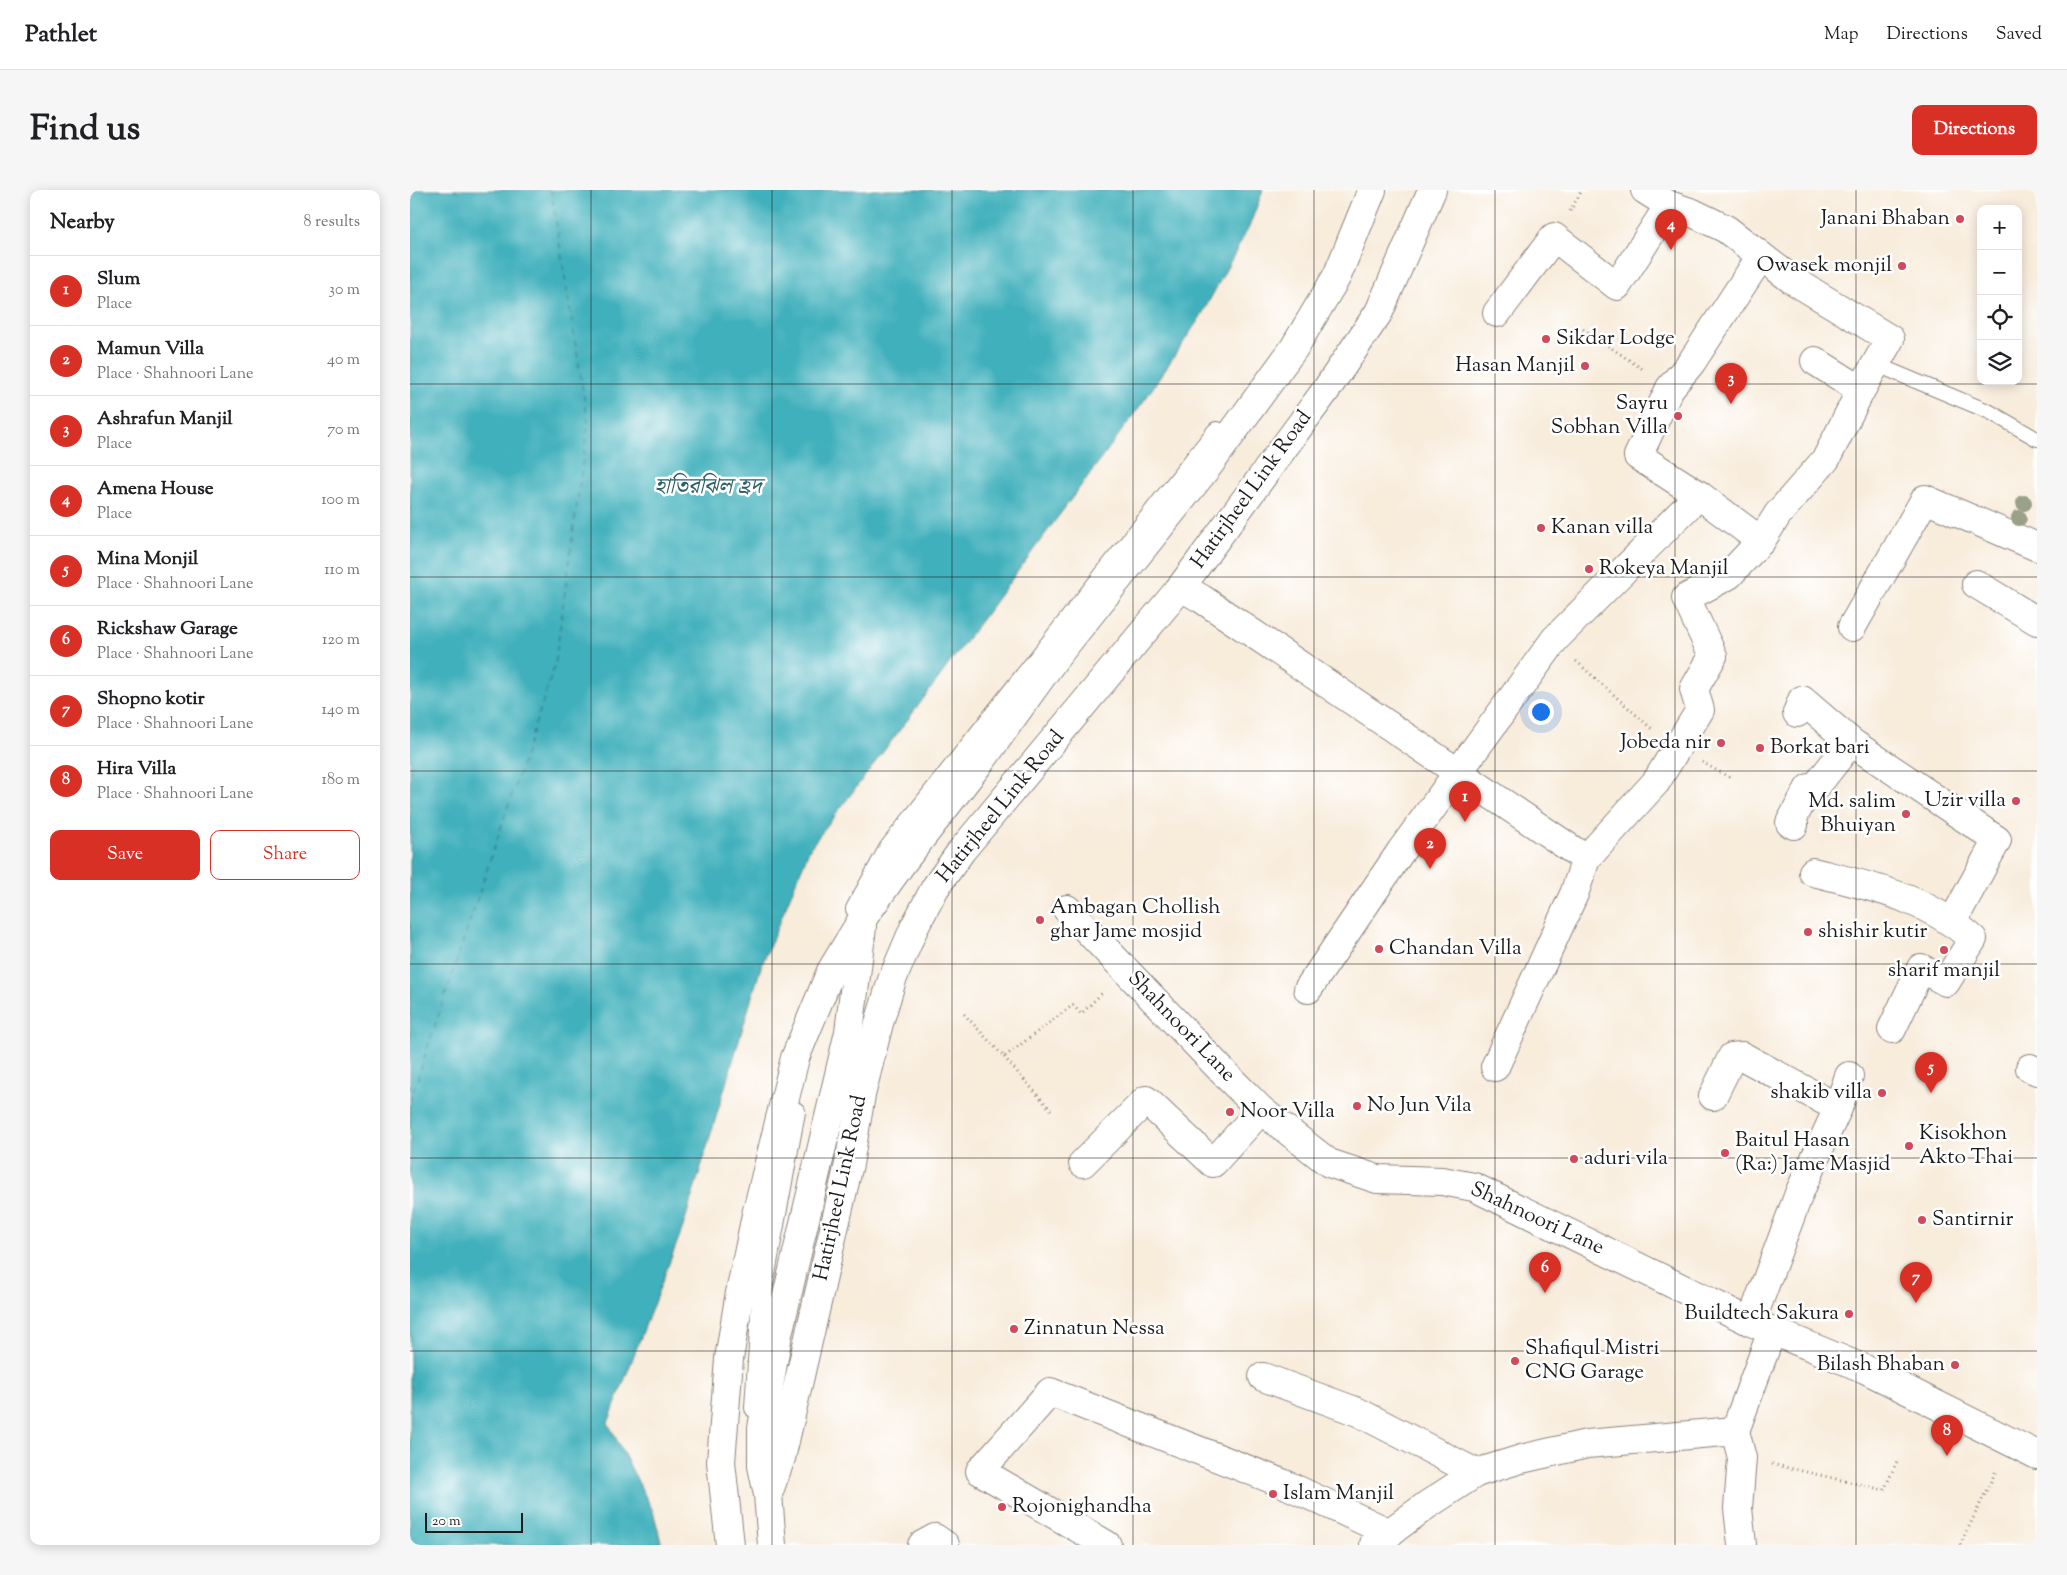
<!DOCTYPE html>
<meta charset="utf-8">
<style>
:root{--surface:#fff;--page:#f6f6f6;--text:#202124;--muted:#757577;--line:#e0e0e0;--accent:#d93025}
body{margin:0;font-family:"Sorts Mill Goudy","Noto Serif Bengali",serif;background:var(--page);color:var(--text)}
.controls{position:absolute;right:15px;top:15px;display:grid;overflow:hidden;border-radius:10px;box-shadow:0 2px 12px #0003}
.controls button{width:45px;height:45px;display:grid;place-items:center;padding:0;border:0;border-bottom:1px solid var(--line);background:var(--surface);color:var(--text);font:25px sans-serif}
.scale{position:absolute;left:15px;bottom:12px;width:98px;box-sizing:border-box;padding-left:5px;border:2px solid #1c1c1c;border-top:0;font-size:14px;line-height:18px;white-space:nowrap;color:#1c1c1c;-webkit-text-stroke:4px #fff;paint-order:stroke}
.you{position:absolute;left:1130px;top:521px;width:18px;height:18px;margin:-12px;border:4px solid #fff;border-radius:50%;background:#1a73e8;box-shadow:0 0 0 8px #1a73e833}
.badge{display:grid;place-items:center;width:32px;height:32px;border-radius:50%;background:var(--accent);color:#fff;font-size:16px;font-weight:700}
.pin{position:absolute;translate:-50% -41px;filter:drop-shadow(0 1px 2px #0008)}
.pin::after{content:'';position:absolute;top:26px;width:18px;height:15px;background:inherit;clip-path:polygon(0 0,100% 0,50% 100%)}
.list{margin:0;padding:0;list-style:none}
h2{display:flex;justify-content:space-between;align-items:center;height:65px;margin:0;padding:0 20px;font-size:21px}
h2 small{font-size:16px;font-weight:400;color:var(--muted)}
.list li{display:grid;grid-template-columns:32px 1fr auto;gap:15px;align-items:center;box-sizing:border-box;height:70px;padding:0 20px;border-top:1px solid var(--line)}
.list b{display:block;font-size:19px;white-space:nowrap}
.list p{margin:0;font-size:16px;white-space:nowrap;color:var(--muted)}
.list em{font-size:16px;font-style:normal;color:var(--muted)}
.actions{display:flex;gap:10px;padding:15px 20px}
.actions a{flex:1;padding:11px 0;border:1px solid var(--accent);border-radius:10px;text-align:center;font-size:18px;color:var(--accent)}
.actions .main{background:var(--accent);color:#fff}
.icon{flex:none;width:28px;height:28px;fill:none;stroke:currentColor;stroke-width:2;stroke-linecap:round;stroke-linejoin:round}
.map{position:relative;flex:none;width:1627px;height:1355px;overflow:hidden;border-radius:10px}
header{display:flex;align-items:center;gap:30px;box-sizing:border-box;height:70px;padding:0 25px;background:var(--surface);border-bottom:1px solid var(--line)}
header strong{font-size:24px}
nav{display:flex;gap:28px;margin-inline-start:auto;font-size:18px}
.intro{display:flex;align-items:center;justify-content:space-between;box-sizing:border-box;height:120px;padding:0 30px}
h1{margin:0;font-size:35px}
.button{padding:12px 22px;border-radius:10px;background:var(--accent);color:#fff;font-size:18px;font-weight:700}
main{display:flex;gap:30px;padding:0 30px}
aside{flex:1;background:var(--surface);border-radius:10px;box-shadow:0 2px 12px #0003}
.map>svg:first-child{display:block}
.water{fill:#41b0bc;stroke:#2e666c}
.lines{fill:none;stroke-linecap:round;stroke-linejoin:round}
.ferry{stroke:#2d5f64;stroke-width:1;stroke-dasharray:6 5;stroke-linecap:butt}
.service-casing{stroke:#8a847c;stroke-width:16}
.pedestrian-casing{stroke:#8a847c;stroke-width:22}
.minor-casing{stroke:#8a847c;stroke-width:30}
.secondary-casing{stroke:#8a847c;stroke-width:30}
.path{stroke:#8a847c;stroke-width:3;stroke-dasharray:1 4;stroke-linecap:butt}
.service{stroke:#fff;stroke-width:14}
.pedestrian{stroke:#fff;stroke-width:20}
.minor{stroke:#fff;stroke-width:28}
.secondary{stroke:#fff;stroke-width:28}
.tree{fill:#9ba188}
.grid{fill:none;stroke:#1c1c1c;stroke-width:1;stroke-opacity:0.55}
.poi-dot{fill:#d1495b;stroke:#fff;stroke-width:2}
.labels{text-anchor:middle;dominant-baseline:central;stroke-width:5;stroke-linejoin:round;paint-order:stroke}
.poi-label{font-size:21px;fill:#1c1c1c;stroke:#fff;text-anchor:start}
.street-label{font-size:21px;fill:#1c1c1c;stroke:#fff}
.water-label{font-size:22px;font-style:italic;fill:#2d5f64;stroke:#fff}
</style>
<header>
<strong>Pathlet</strong>
<nav><a>Map</a><a>Directions</a><a>Saved</a></nav>
</header>
<div class="intro"><h1>Find us</h1><a class="button">Directions</a></div>
<main>
<aside>
<h2>Nearby<small>8 results</small></h2>
<ul class="list">
<li><span class="badge">1</span><div><b>Slum</b><p>Place</p></div><em>30 m</em></li>
<li><span class="badge">2</span><div><b>Mamun Villa</b><p>Place · Shahnoori Lane</p></div><em>40 m</em></li>
<li><span class="badge">3</span><div><b>Ashrafun Manjil</b><p>Place</p></div><em>70 m</em></li>
<li><span class="badge">4</span><div><b>Amena House</b><p>Place</p></div><em>100 m</em></li>
<li><span class="badge">5</span><div><b>Mina Monjil</b><p>Place · Shahnoori Lane</p></div><em>110 m</em></li>
<li><span class="badge">6</span><div><b>Rickshaw Garage</b><p>Place · Shahnoori Lane</p></div><em>120 m</em></li>
<li><span class="badge">7</span><div><b>Shopno kotir</b><p>Place · Shahnoori Lane</p></div><em>140 m</em></li>
<li><span class="badge">8</span><div><b>Hira Villa</b><p>Place · Shahnoori Lane</p></div><em>180 m</em></li>
</ul>
<div class="actions"><a class="main">Save</a><a>Share</a></div>
</aside>
<div class="map">
<svg width="1627" height="1355" viewBox="0 0 1627 1355">
<rect width="100%" height="100%" fill="#fff"/>
<filter id="ink" filterUnits="userSpaceOnUse"><feTurbulence type="fractalNoise" baseFrequency=".02" numOctaves="2"/><feDisplacementMap in="SourceGraphic" scale="10" xChannelSelector="R" yChannelSelector="G"/><feConvolveMatrix kernelMatrix="1 2 1 2 8 2 1 2 1" color-interpolation-filters="sRGB"/></filter>
<filter id="wash" filterUnits="userSpaceOnUse"><feTurbulence type="fractalNoise" baseFrequency=".0096" numOctaves="4" result="noise"/><feDisplacementMap in="SourceGraphic" scale="20" xChannelSelector="R" yChannelSelector="G"/><feGaussianBlur stdDeviation="1.12" result="paint"/><feColorMatrix in="noise" values="0 0 0 0 0 0 0 0 0 0 0 0 0 0 0 0 0 1.4 0 .05"/><feComposite in="paint" operator="in"/></filter>
<g filter="url(#wash)">
<rect width="100%" height="100%" fill="#f8ecdb"/>
<!-- water -->
<path class="water" d="M 0,0 L 853,0 L 839,37 L 791,126 L 736,208 L 499,528 L 400,658 L 351,777 L 273,1037 L 198,1233 L 243,1321 L 252,1355 L 0,1355 Z"/>
<g class="lines">
<!-- ferry -->
<path class="ferry" d="M 0,911 L 145,475 L 178,233 L 141,0"/>
</g>
</g>
<g filter="url(#ink)">
<g class="lines">
<!-- service casing -->
<g class="service-casing">
<path id="service" d="M 1465,174 L 1580,222 L 1627,249"/>
</g>
<!-- pedestrian casing -->
<g class="pedestrian-casing">
<g id="pedestrian">
<path d="M 446,719 L 479,659 L 807,242"/>
<path d="M 345,1218 L 353,1094 L 385,922"/>
</g>
</g>
<!-- minor casing -->
<g class="minor-casing">
<g id="minor">
<path d="M 1087,123 L 1144,47 L 1207,96 L 1259,15"/>
<path d="M 1405,171 L 1451,200"/>
<path d="M 1289,305 L 1228,266 L 1260,198 L 1281,173 L 1351,66"/>
<path d="M 1566,394 L 1627,431"/>
<path d="M 771,397 L 792,409 L 1176,669"/>
<path d="M 1442,437 L 1515,309 L 1627,357"/>
<path d="M 1387,523 L 1392,510 L 1441,552"/>
<path d="M 1384,635 L 1380,633 L 1399,598 L 1403,600 L 1441,552 L 1587,650 L 1543,731"/>
<path d="M 1403,682 C 1463,697 1515,707 1563,749 L 1536,792 L 1511,778 L 1482,839"/>
<path d="M 657,719 L 819,888 L 851,920 L 919,973 L 967,989 L 1032,991 L 1064,997 L 1341,1132 L 1455,1179 L 1627,1265"/>
<path d="M 898,799 L 991,661 L 1145,449 L 1289,305 L 1351,351"/>
<path d="M 1085,877 L 1164,704 L 1176,669 L 1246,592 L 1290,520 L 1284,499 L 1303,466 L 1276,408 L 1319,385 L 1351,351 L 1368,324 L 1416,269 L 1451,200 L 1480,149 L 1381,89 L 1316,39 L 1283,23 L 1259,15 L 1235,0"/>
<path d="M 1620,878 L 1627,881"/>
<path d="M 1303,906 L 1322,867 L 1332,866 L 1428,918"/>
<path d="M 673,973 L 736,910 L 803,973 L 851,920"/>
<path d="M 1341,1132 L 1390,1001 L 1428,918 L 1439,886"/>
<path d="M 853,1187 L 948,1222 L 1066,1283"/>
<path d="M 1325,1241 L 1332,1268 L 1328,1318 L 1332,1355"/>
<path d="M 1325,1241 L 1362,1141"/>
<path d="M 964,1354 L 1017,1315 L 1066,1283 L 1111,1269 L 1177,1254 L 1325,1241"/>
<path d="M 512,1355 L 525,1348 L 535,1355"/>
<path d="M 697,1355 L 570,1281 L 640,1202 L 877,1295 L 980,1343"/>
</g>
</g>
<!-- secondary casing -->
<g class="secondary-casing">
<g id="secondary">
<path d="M 357,1300 L 352,1276 L 352,1238 L 368,1144 L 439,842 L 452,737"/>
<path d="M 320,1355 L 311,1272 L 319,1169 L 329,1108 L 346,1025 L 385,868 L 421,781 L 453,728 L 492,673 L 574,567 L 645,468 L 799,275 L 884,158 L 927,86 L 962,0"/>
<path d="M 362,1355 L 358,1304 L 371,1268 L 439,974 L 451,905 L 469,833 L 482,790 L 504,738 L 525,698 L 552,660 L 771,397 L 916,200 L 969,122 L 1022,0"/>
</g>
</g>
<!-- path -->
<g class="path">
<path d="M 1160,21 L 1172,0"/>
<path d="M 1173,139 L 1234,180"/>
<path d="M 1166,471 L 1243,540"/>
<path d="M 1292,572 L 1322,589"/>
<path d="M 554,824 L 594,867 L 663,815 L 671,824 L 694,801"/>
<path d="M 594,867 L 641,920"/>
<path d="M 1362,1274 L 1474,1300 L 1487,1271"/>
<path d="M 1550,1355 L 1587,1279"/>
</g>
<!-- service -->
<use href="#service" class="service"/>
<!-- pedestrian -->
<use href="#pedestrian" class="pedestrian"/>
<!-- minor -->
<use href="#minor" class="minor"/>
<!-- secondary -->
<use href="#secondary" class="secondary"/>
</g>
<!-- trees -->
<g class="tree">
<circle cx="1614" cy="313" r="8"/>
<circle cx="1609" cy="328" r="8"/>
</g>
</g>
<!-- grid -->
<path class="grid" d="M 181,0 L 181,1355M 362,0 L 362,1355M 542,0 L 542,1355M 723,0 L 723,1355M 904,0 L 904,1355M 1085,0 L 1085,1355M 1265,0 L 1265,1355M 1446,0 L 1446,1355M 0,194 L 1627,194M 0,387 L 1627,387M 0,581 L 1627,581M 0,774 L 1627,774M 0,968 L 1627,968M 0,1161 L 1627,1161"/>
<!-- markers -->
<g class="poi-dot">
<circle cx="1550" cy="29" r="5"/>
<circle cx="1492" cy="76" r="5"/>
<circle cx="1136" cy="149" r="5"/>
<circle cx="1175" cy="176" r="5"/>
<circle cx="1268" cy="226" r="5"/>
<circle cx="1131" cy="338" r="5"/>
<circle cx="1179" cy="379" r="5"/>
<circle cx="1311" cy="553" r="5"/>
<circle cx="1350" cy="558" r="5"/>
<circle cx="1606" cy="611" r="5"/>
<circle cx="1496" cy="624" r="5"/>
<circle cx="630" cy="730" r="5"/>
<circle cx="1398" cy="742" r="5"/>
<circle cx="969" cy="759" r="5"/>
<circle cx="1534" cy="760" r="5"/>
<circle cx="1472" cy="903" r="5"/>
<circle cx="947" cy="916" r="5"/>
<circle cx="820" cy="922" r="5"/>
<circle cx="1499" cy="956" r="5"/>
<circle cx="1315" cy="963" r="5"/>
<circle cx="1164" cy="969" r="5"/>
<circle cx="1512" cy="1030" r="5"/>
<circle cx="1439" cy="1124" r="5"/>
<circle cx="604" cy="1139" r="5"/>
<circle cx="1105" cy="1171" r="5"/>
<circle cx="1545" cy="1175" r="5"/>
<circle cx="863" cy="1304" r="5"/>
<circle cx="592" cy="1317" r="5"/>
</g>
<g class="labels">
<!-- poi labels -->
<g class="poi-label">
<text x="1540" y="29" text-anchor="end">Janani Bhaban</text>
<text x="1482" y="76" text-anchor="end">Owasek monjil</text>
<text x="1146" y="149">Sikdar Lodge</text>
<text x="1165" y="176" text-anchor="end">Hasan Manjil</text>
<text x="1258" y="214" text-anchor="end">Sayru<tspan x="1258" dy="24">Sobhan Villa</tspan></text>
<text x="1141" y="338">Kanan villa</text>
<text x="1189" y="379">Rokeya Manjil</text>
<text x="1301" y="553" text-anchor="end">Jobeda nir</text>
<text x="1360" y="558">Borkat bari</text>
<text x="1596" y="611" text-anchor="end">Uzir villa</text>
<text x="1486" y="612" text-anchor="end">Md. salim<tspan x="1486" dy="24">Bhuiyan</tspan></text>
<text x="640" y="718">Ambagan Chollish<tspan x="640" dy="24">ghar Jame mosjid</tspan></text>
<text x="1408" y="742">shishir kutir</text>
<text x="979" y="759">Chandan Villa</text>
<text x="1534" y="781" text-anchor="middle">sharif manjil</text>
<text x="1462" y="903" text-anchor="end">shakib villa</text>
<text x="957" y="916">No Jun Vila</text>
<text x="830" y="922">Noor Villa</text>
<text x="1509" y="944">Kisokhon<tspan x="1509" dy="24">Akto Thai</tspan></text>
<text x="1325" y="951">Baitul Hasan<tspan x="1325" dy="24">(Ra:) Jame Masjid</tspan></text>
<text x="1174" y="969">aduri vila</text>
<text x="1522" y="1030">Santirnir</text>
<text x="1429" y="1124" text-anchor="end">Buildtech Sakura</text>
<text x="614" y="1139">Zinnatun Nessa</text>
<text x="1115" y="1159">Shafiqul Mistri<tspan x="1115" dy="24">CNG Garage</tspan></text>
<text x="1535" y="1175" text-anchor="end">Bilash Bhaban</text>
<text x="873" y="1304">Islam Manjil</text>
<text x="602" y="1317">Rojonighandha</text>
</g>
<!-- street labels -->
<g class="street-label">
<text transform="translate(842 300) rotate(-54)">Hatirjheel Link Road</text>
<text transform="translate(591 617) rotate(-51)">Hatirjheel Link Road</text>
<text transform="translate(771 837) rotate(46)">Shahnoori Lane</text>
<text transform="translate(431 998) rotate(-78)">Hatirjheel Link Road</text>
<text transform="translate(1127 1029) rotate(25)">Shahnoori Lane</text>
</g>
<!-- water labels -->
<g class="water-label">
<text x="298" y="298">হাতিরঝিল হ্রদ</text>
</g>
</g>
</svg>
<div class="controls">
<button>+</button>
<button>−</button>
<button><svg class="icon" aria-label="locate" viewBox="0 0 24 24"><circle cx="12" cy="12" r="6"/><path d="M12 2v4M12 18v4M2 12h4M18 12h4"/></svg></button>
<button><svg class="icon" aria-label="layers" viewBox="0 0 24 24"><path d="M12 4l9 5-9 5-9-5zM3 14l9 5 9-5"/></svg></button>
</div>
<div class="scale">20 m</div>
<div class="you"></div>
<div class="pin badge" style="left:1055px;top:632px">1</div>
<div class="pin badge" style="left:1020px;top:679px">2</div>
<div class="pin badge" style="left:1321px;top:214px">3</div>
<div class="pin badge" style="left:1261px;top:60px">4</div>
<div class="pin badge" style="left:1521px;top:903px">5</div>
<div class="pin badge" style="left:1135px;top:1103px">6</div>
<div class="pin badge" style="left:1506px;top:1113px">7</div>
<div class="pin badge" style="left:1537px;top:1266px">8</div>
</div>
</main>
